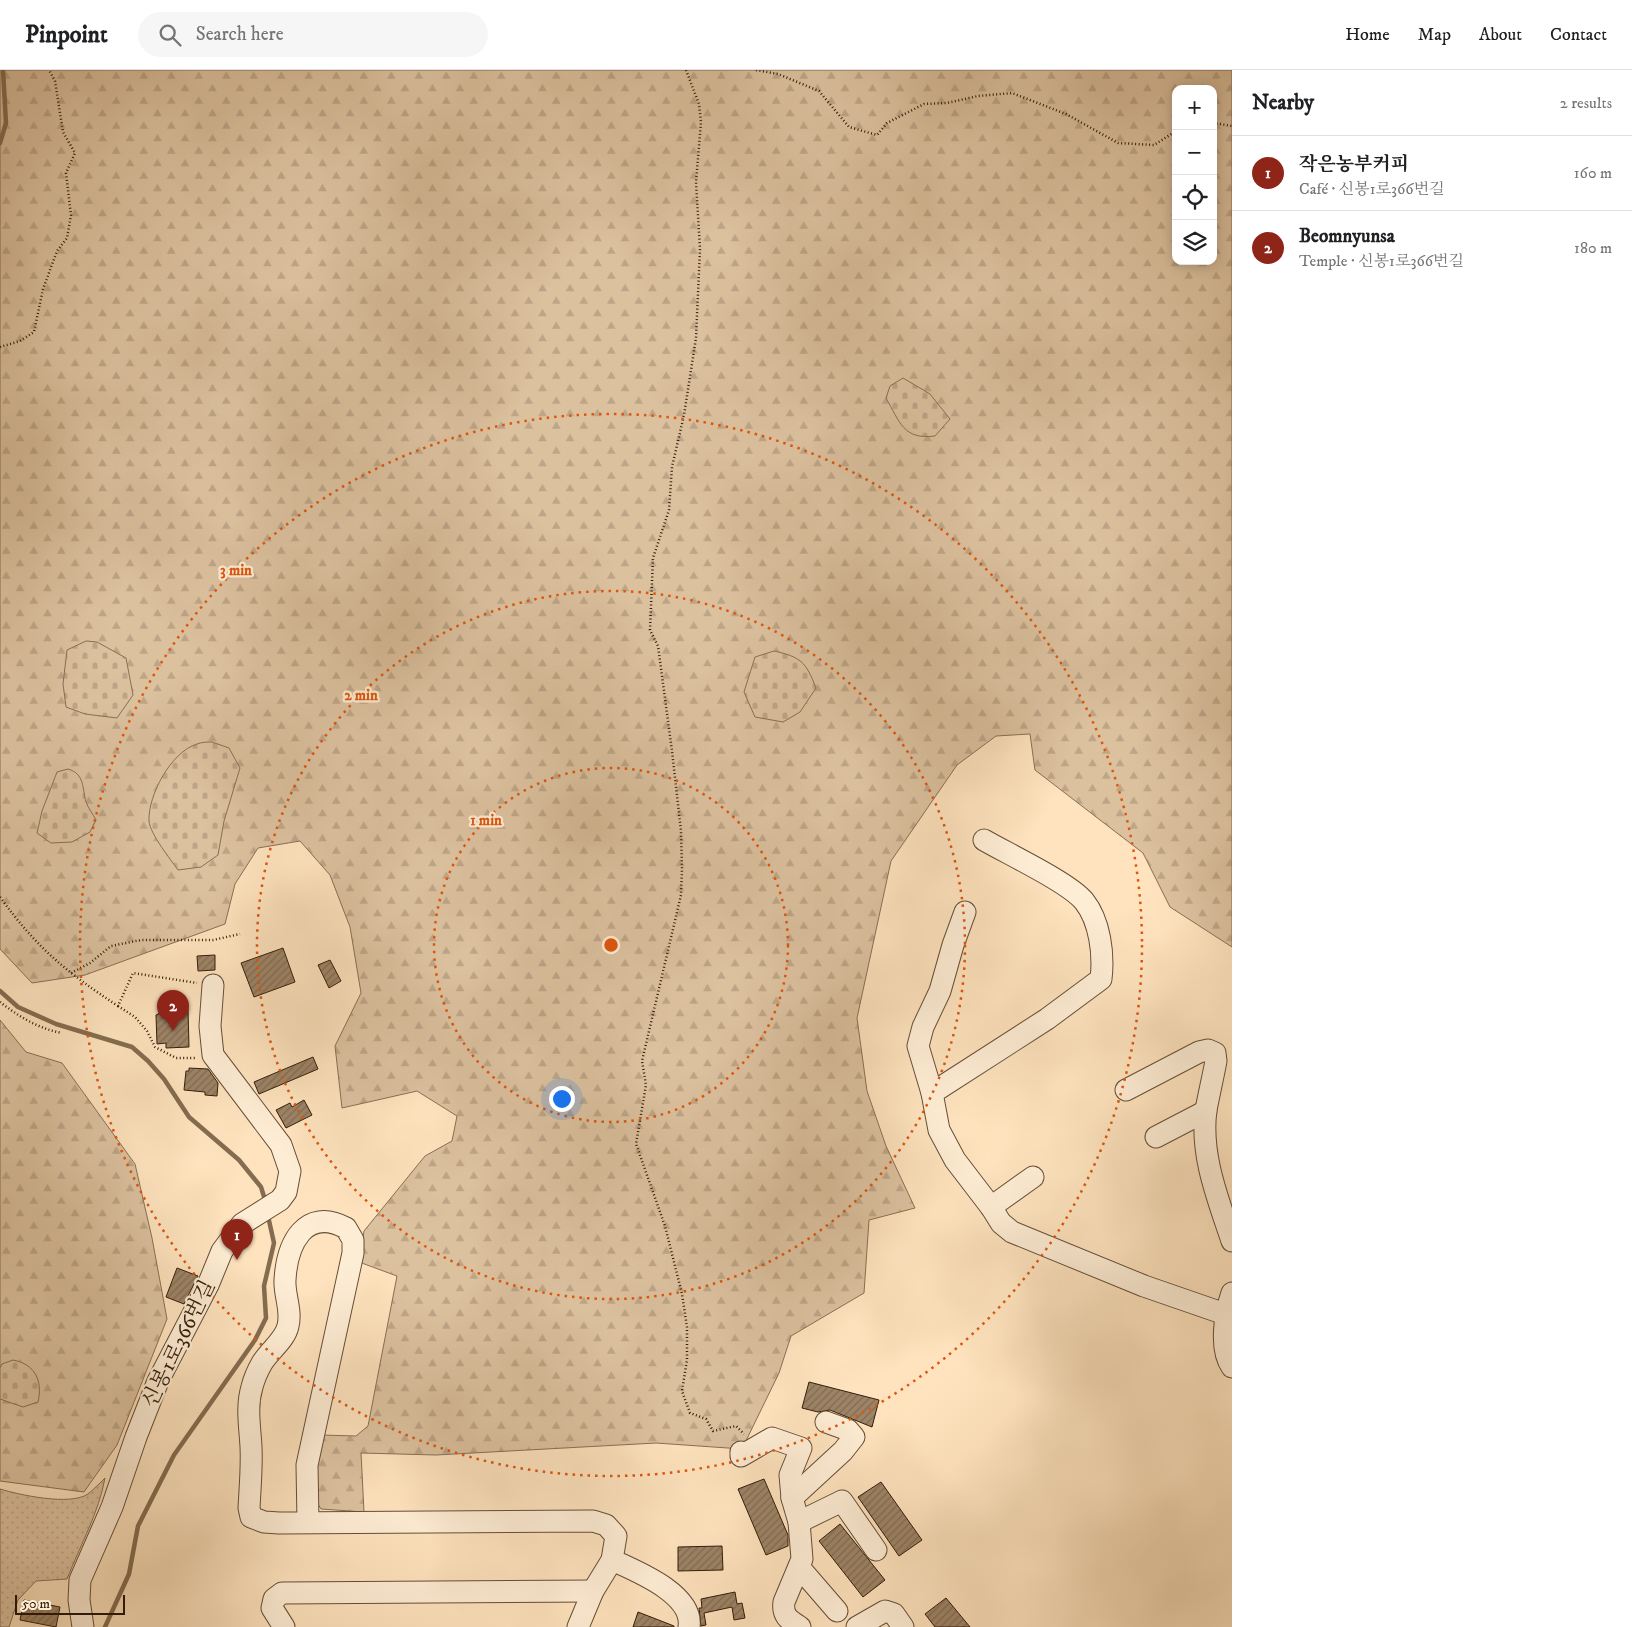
<!DOCTYPE html>
<meta charset="utf-8">
<style>
:root{--surface:#fff;--page:#f6f6f6;--text:#202124;--muted:#757577;--line:#e0e0e0;--accent:#8f2418}
body{margin:0;font-family:"IM FELL DW Pica","Noto Serif KR",serif;background:var(--page);color:var(--text)}
.controls{position:absolute;right:15px;top:15px;display:grid;overflow:hidden;border-radius:10px;box-shadow:0 2px 12px #0003}
.controls button{width:45px;height:45px;display:grid;place-items:center;padding:0;border:0;border-bottom:1px solid var(--line);background:var(--surface);color:var(--text);font:25px sans-serif}
.scale{position:absolute;left:15px;bottom:12px;width:110px;box-sizing:border-box;padding-left:5px;border:2px solid #341d08;border-top:0;font-size:14px;line-height:18px;white-space:nowrap;color:#341d08;-webkit-text-stroke:4px #feedd5;paint-order:stroke}
.you{position:absolute;left:561px;top:1028px;width:18px;height:18px;margin:-12px;border:4px solid #fff;border-radius:50%;background:#1a73e8;box-shadow:0 0 0 8px #1a73e833}
.badge{display:grid;place-items:center;width:32px;height:32px;border-radius:50%;background:var(--accent);color:#fff;font-size:16px;font-weight:700}
.pin{position:absolute;translate:-50% -41px;filter:drop-shadow(0 1px 2px #0008)}
.pin::after{content:'';position:absolute;top:26px;width:18px;height:15px;background:inherit;clip-path:polygon(0 0,100% 0,50% 100%)}
.list{margin:0;padding:0;list-style:none}
h2{display:flex;justify-content:space-between;align-items:center;height:65px;margin:0;padding:0 20px;font-size:21px}
h2 small{font-size:16px;font-weight:400;color:var(--muted)}
.list li{display:grid;grid-template-columns:32px 1fr auto;gap:15px;align-items:center;box-sizing:border-box;height:75px;padding:0 20px;border-top:1px solid var(--line)}
.list b{display:block;font-size:19px;white-space:nowrap}
.list p{margin:0;font-size:16px;white-space:nowrap;color:var(--muted)}
.list em{font-size:16px;font-style:normal;color:var(--muted)}
.icon{flex:none;width:28px;height:28px;fill:none;stroke:currentColor;stroke-width:2;stroke-linecap:round;stroke-linejoin:round}
.map{position:relative;flex:none;width:1232px;height:1557px;overflow:hidden}
header{display:flex;align-items:center;gap:30px;box-sizing:border-box;height:70px;padding:0 25px;background:var(--surface);border-bottom:1px solid var(--line)}
header strong{font-size:24px}
nav{display:flex;gap:28px;margin-inline-start:auto;font-size:18px}
.search{width:350px;height:45px;background:var(--page);display:flex;align-items:center;gap:12px;box-sizing:border-box;padding:0 18px;border-radius:28px;color:var(--muted);font-size:19px}
main{display:flex}
aside{flex:1;background:var(--surface)}
.map>svg:first-child{display:block}
.green{fill:url(#green-dots);stroke:#886f54}
.forest{fill:url(#forest-firs);stroke:#886f54;fill-rule:evenodd}
.cemetery{fill:url(#cemetery-stones);stroke:#886f54}
.lines{fill:none;stroke-linecap:round;stroke-linejoin:round}
.stream{stroke:#846c50;stroke-width:4.5}
.building{fill:url(#building-hatch);stroke:#341d08}
.minor-casing{stroke:#664e36;stroke-width:23}
.path{stroke:#341d08;stroke-width:2.5;stroke-dasharray:1 2.5;stroke-linecap:butt}
.minor{stroke:#feedd5;stroke-width:21}
.ring{fill:none;stroke:#df560c;stroke-width:2.5;stroke-dasharray:2.5 5}
.labels{text-anchor:middle;dominant-baseline:central;stroke-width:4.5;stroke-linejoin:round;paint-order:stroke}
.street-label{font-size:21px;fill:#341d08;stroke:#feedd5}
.centre{fill:#df560c;stroke:#feedd5;stroke-width:2.5}
.ring-label{font-size:15px;text-anchor:middle;font-weight:bold;fill:#df560c;stroke:#feedd5;stroke-width:4.5;stroke-linejoin:round;paint-order:stroke}
</style>
<header>
<strong>Pinpoint</strong>
<div class="search"><svg class="icon" aria-label="search" viewBox="0 0 24 24"><circle cx="10" cy="10" r="6"/><path d="M15 15l6 6"/></svg>Search here</div>
<nav><a>Home</a><a>Map</a><a>About</a><a>Contact</a></nav>
</header>
<main>
<div class="map">
<svg width="1232" height="1557" viewBox="0 0 1232 1557">
<defs>
<pattern id="green-dots" width="8" height="8" patternUnits="userSpaceOnUse" patternTransform="scale(1.25)"><rect width="8" height="8" fill="#dcc19f"/><path d="M2 2h.1M6 6h.1" fill="none" stroke="#bda587" stroke-width="1.8" stroke-linecap="round"/></pattern>
<pattern id="forest-firs" width="22" height="20" patternUnits="userSpaceOnUse" patternTransform="scale(1.25)"><rect width="22" height="20" fill="#dcc19f"/><path d="M5 1l3.5 6h-7zM16 11l3.5 6h-7z" fill="#bda587"/></pattern>
<pattern id="cemetery-stones" width="16" height="16" patternUnits="userSpaceOnUse" patternTransform="scale(1.25)"><rect width="16" height="16" fill="#dcc19f"/><path d="M2 7V4a2 2 0 0 1 4 0v3zM10 15v-3a2 2 0 0 1 4 0v3z" fill="#bda587"/></pattern>
<pattern id="building-hatch" width="6" height="6" patternUnits="userSpaceOnUse" patternTransform="scale(1.25)"><rect width="6" height="6" fill="#9d8467"/><path d="M-1 1l2-2M0 6l6-6M5 7l2-2" fill="none" stroke="#816b53"/></pattern>
</defs>
<rect width="100%" height="100%" fill="#fee3be"/>
<filter id="stains"><feTurbulence type="fractalNoise" baseFrequency=".004" numOctaves="4"/><feColorMatrix values="0 0 0 0 .2 0 0 0 0 .09 0 0 0 0 .02 0 0 0 .5 -.17"/></filter>
<radialGradient id="worn" r=".72"><stop offset=".6" stop-color="#630" stop-opacity="0"/><stop offset="1" stop-color="#630" stop-opacity=".3"/></radialGradient>
<!-- green -->
<path class="green" d="M 105,1408 C 99,1442 80,1476 67,1509 L 36,1511 L 18,1530 L 9,1557 L 0,1557 L 0,1419 C 20,1425 70,1436 88,1424 C 94,1419 100,1413 105,1408 Z"/>
<!-- forest -->
<g class="forest">
<path d="M 0,0 L 1232,0 L 1232,877 L 1170,837 L 1143,783 L 1035,700 L 1030,664 L 996,666 L 957,695 L 891,791 L 857,948 L 867,1021 L 886,1076 L 915,1138 L 869,1150 L 864,1223 L 791,1266 L 779,1303 L 742,1379 L 656,1373 L 436,1385 L 361,1383 L 364,1442 L 321,1439 C 306,1417 316,1390 321,1365 L 356,1366 L 368,1356 L 397,1206 L 359,1192 L 364,1161 L 425,1086 L 452,1071 L 457,1046 L 417,1021 L 342,1038 L 335,976 L 361,923 L 350,857 L 330,805 L 300,771 L 258,778 L 235,814 L 225,854 L 85,905 L 32,913 L 0,879 ZM 1176,19 L 1213,19 L 1213,191 L 1176,191 Z"/>
<path d="M 0,950 L 26,982 L 62,993 L 135,1094 L 152,1168 L 167,1249 L 117,1375 L 84,1422 L 0,1411 Z"/>
</g>
<!-- cemetery -->
<g class="cemetery">
<path d="M 903,308 L 930,324 L 950,349 L 935,366 C 903,370 900,352 886,328 L 890,316 Z"/>
<path d="M 86,571 L 97,572 L 126,588 L 133,625 L 117,648 L 85,644 L 66,637 L 63,614 L 67,580 Z"/>
<path d="M 774,581 C 801,587 806,592 816,618 L 800,642 L 783,652 L 755,647 L 744,622 L 755,587 Z"/>
<path d="M 212,672 L 229,678 L 240,698 L 224,751 L 218,785 L 201,797 L 178,800 C 171,790 150,764 149,751 C 148,725 171,682 197,674 C 202,672 207,672 212,672 Z"/>
<path d="M 68,699 C 85,704 82,718 86,732 C 88,738 93,744 96,750 L 90,762 L 72,772 L 51,773 L 37,763 L 42,741 L 57,702 Z"/>
<path d="M 13,1290 C 35,1294 43,1311 38,1332 L 23,1337 L 0,1329 L 0,1298 L 2,1294 Z"/>
</g>
<g class="lines">
<!-- stream -->
<g class="stream">
<path d="M 0,73 L 6,53 L 3,0"/>
<path d="M 0,921 L 18,937 L 56,954 L 132,977 L 148,991 L 164,1009 L 189,1047 L 239,1090 L 261,1117 L 266,1133"/>
<path d="M 105,1557 L 129,1504 L 138,1456 L 174,1385 L 255,1270 L 266,1248 L 264,1216 L 274,1173 L 268,1146"/>
</g>
</g>
<!-- building -->
<g class="building">
<path d="M 283,878 L 295,912 L 254,927 L 241,893 Z"/>
<path d="M 215,885 L 215,900 L 198,901 L 197,886 Z"/>
<path d="M 330,890 L 341,911 L 329,918 L 318,895 Z"/>
<path d="M 188,939 L 189,977 L 166,978 L 166,973 L 157,974 L 156,945 L 162,942 L 162,940 Z"/>
<path d="M 313,987 L 318,999 L 259,1024 L 254,1012 Z"/>
<path d="M 189,998 L 208,999 L 218,1013 L 217,1026 L 205,1025 L 205,1022 L 184,1020 L 186,1001 L 189,1001 Z"/>
<path d="M 304,1030 L 312,1045 L 286,1058 L 276,1040 L 290,1033 L 292,1037 Z"/>
<path d="M 177,1198 L 198,1206 L 184,1234 L 166,1227 Z"/>
<path d="M 809,1312 L 879,1330 L 872,1357 L 830,1340 L 818,1342 L 802,1338 Z"/>
<path d="M 764,1409 L 788,1465 L 788,1476 L 766,1485 L 738,1419 Z"/>
<path d="M 881,1412 L 922,1470 L 899,1486 L 858,1427 Z"/>
<path d="M 840,1454 L 885,1510 L 863,1527 L 819,1471 Z"/>
<path d="M 722,1476 L 723,1500 L 678,1501 L 678,1477 Z"/>
<path d="M 735,1522 L 737,1534 L 742,1533 L 745,1548 L 734,1550 L 732,1537 L 704,1543 L 706,1555 L 701,1556 L 699,1538 L 702,1538 L 701,1529 Z"/>
<path d="M 946,1528 L 970,1557 L 935,1557 L 925,1544 Z"/>
<path d="M 24,1530 L 60,1537 L 56,1557 L 20,1550 Z"/>
<path d="M 638,1542 L 674,1556 L 674,1557 L 633,1557 Z"/>
</g>
<g class="lines">
<!-- minor casing -->
<g class="minor-casing">
<g id="minor">
<path d="M 965,842 L 953,875 L 940,921 L 923,957 L 918,976 L 932,1023 L 939,1060 L 955,1090 L 991,1137 L 1001,1153 L 1012,1162 L 1144,1216 L 1225,1244"/>
<path d="M 1126,1020 L 1199,982 L 1208,980 L 1215,983 L 1216,991 C 1213,1007 1209,1024 1206,1040 C 1200,1085 1218,1129 1232,1171"/>
<path d="M 932,1023 L 1047,949 L 1101,909 C 1104,884 1100,851 1084,831 C 1068,812 1008,784 984,770"/>
<path d="M 1156,1067 L 1206,1041"/>
<path d="M 991,1137 L 1033,1107"/>
<path d="M 1232,1223 C 1225,1243 1219,1279 1232,1297"/>
<path d="M 741,1382 L 741,1386 L 772,1368 L 801,1378 L 790,1405 L 792,1428"/>
<path d="M 308,1452 L 307,1395 L 353,1183 L 353,1170 L 346,1158 C 305,1136 287,1174 285,1210 C 284,1225 292,1240 288,1256 C 285,1270 270,1280 262,1293 C 258,1300 254,1309 252,1317 C 246,1337 250,1357 251,1377 C 252,1397 250,1418 249,1438 L 251,1447 L 264,1452 L 279,1453 L 593,1451 L 606,1455 L 616,1466 L 612,1490 C 636,1501 694,1524 689,1557"/>
<path d="M 799,1452 L 842,1431 L 876,1480"/>
<path d="M 799,1497 L 837,1541"/>
<path d="M 83,1557 L 79,1530 L 80,1510 L 112,1437 L 136,1367 L 158,1311 L 208,1215 L 222,1181 L 242,1154 L 280,1130 L 286,1122 L 290,1101 L 281,1075 L 213,985 L 210,956 L 213,915"/>
<path d="M 284,1557 L 272,1538 L 274,1529 L 282,1523 L 593,1521"/>
<path d="M 578,1557 L 593,1521 L 612,1490"/>
<path d="M 800,1557 C 789,1550 782,1546 784,1532 L 802,1489 L 799,1452 L 792,1428 L 843,1381 L 854,1367 L 848,1360 L 826,1352"/>
<path d="M 857,1557 L 885,1541 L 894,1544 L 903,1557"/>
</g>
</g>
<!-- path -->
<g class="path">
<path d="M 686,0 L 699,34 L 701,52 L 696,112 L 700,179 L 696,268 L 684,345 L 672,397 L 669,440 L 653,488 L 650,560 L 658,576 L 672,681 L 681,761 L 682,798 L 681,825 L 642,991 L 646,1015 L 636,1074 L 665,1156 L 682,1224 L 687,1257 L 687,1290 L 682,1321 L 690,1343 L 706,1349 L 713,1361 L 736,1356 L 744,1364"/>
<path d="M 756,0 L 778,4 L 819,21 L 849,57 L 877,65 L 887,53 L 924,34 L 947,33 L 978,26 L 1012,23 L 1066,44 L 1118,73 L 1154,75 L 1176,61"/>
<path d="M 1213,53 L 1232,56"/>
<path d="M 0,277 L 20,271 L 34,262 L 43,219 L 57,181 L 67,168 L 71,145 L 66,103 L 75,83 L 63,62 L 55,11 L 49,0"/>
<path d="M 0,827 C 37,878 66,902 118,936 L 133,903 L 197,913"/>
<path d="M 71,903 L 90,893 L 111,876 L 141,870 L 213,870 L 240,864"/>
<path d="M 0,932 C 18,946 39,959 62,963"/>
<path d="M 118,936 L 135,947 L 147,961 L 155,977 L 176,988 L 197,988"/>
</g>
<!-- minor -->
<use href="#minor" class="minor"/>
</g>
<!-- distance rings -->
<g class="ring">
<circle cx="611" cy="875" r="177"/>
<circle cx="611" cy="875" r="354"/>
<circle cx="611" cy="875" r="531"/>
</g>
<g class="labels">
<!-- street labels -->
<g class="street-label">
<text transform="translate(179 1274) rotate(-64)">신봉1로366번길</text>
</g>
</g>
<circle cx="611" cy="875" r="8" class="centre"/>
<g class="ring-label">
<text x="236" y="505">3 min</text>
<text x="361" y="630">2 min</text>
<text x="486" y="755">1 min</text>
</g>
<rect width="100%" height="100%" filter="url(#stains)"/>
<rect width="100%" height="100%" fill="url(#worn)"/>
</svg>
<div class="controls">
<button>+</button>
<button>−</button>
<button><svg class="icon" aria-label="locate" viewBox="0 0 24 24"><circle cx="12" cy="12" r="6"/><path d="M12 2v4M12 18v4M2 12h4M18 12h4"/></svg></button>
<button><svg class="icon" aria-label="layers" viewBox="0 0 24 24"><path d="M12 4l9 5-9 5-9-5zM3 14l9 5 9-5"/></svg></button>
</div>
<div class="scale">50 m</div>
<div class="you"></div>
<div class="pin badge" style="left:237px;top:1190px">1</div>
<div class="pin badge" style="left:173px;top:961px">2</div>
</div>
<aside>
<h2>Nearby<small>2 results</small></h2>
<ul class="list">
<li><span class="badge">1</span><div><b>작은농부커피</b><p>Café · 신봉1로366번길</p></div><em>160 m</em></li>
<li><span class="badge">2</span><div><b>Beomnyunsa</b><p>Temple · 신봉1로366번길</p></div><em>180 m</em></li>
</ul>
</aside>
</main>
